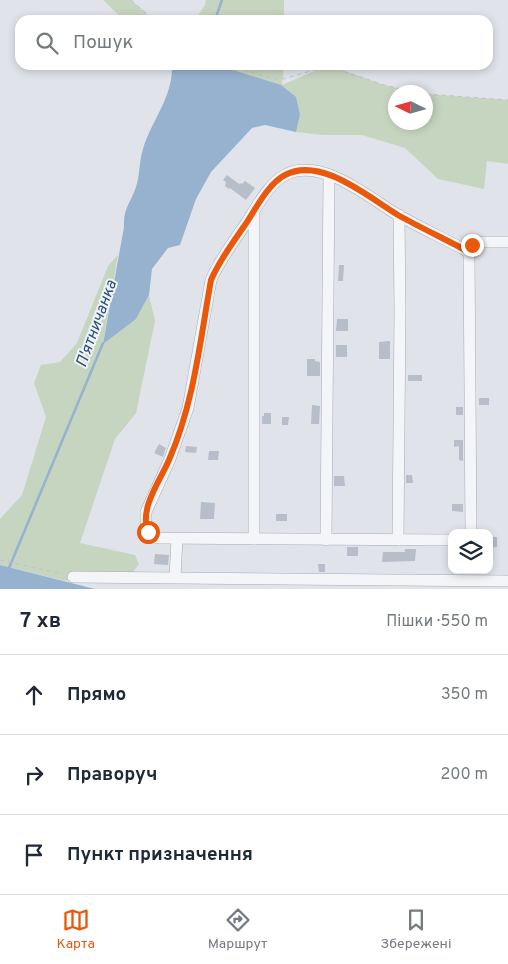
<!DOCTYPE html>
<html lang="uk">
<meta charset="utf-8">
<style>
:root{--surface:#fff;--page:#f2f2f3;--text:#1f2937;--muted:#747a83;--line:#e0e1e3;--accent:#ea580c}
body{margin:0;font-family:Overpass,sans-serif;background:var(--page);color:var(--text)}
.controls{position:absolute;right:15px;bottom:15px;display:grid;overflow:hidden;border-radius:10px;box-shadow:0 2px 8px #0003}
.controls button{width:45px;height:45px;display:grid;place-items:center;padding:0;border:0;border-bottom:1px solid var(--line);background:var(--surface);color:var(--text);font:25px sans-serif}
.compass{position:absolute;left:388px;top:85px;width:45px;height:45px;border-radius:50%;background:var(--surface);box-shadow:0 2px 8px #0003;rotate:275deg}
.stop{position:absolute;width:15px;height:15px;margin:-11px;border:4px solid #ea580c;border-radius:50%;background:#fff}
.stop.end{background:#ea580c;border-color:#fff;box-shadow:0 1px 5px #0008}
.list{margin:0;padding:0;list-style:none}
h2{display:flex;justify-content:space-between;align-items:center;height:65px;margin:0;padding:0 20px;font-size:21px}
h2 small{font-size:16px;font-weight:400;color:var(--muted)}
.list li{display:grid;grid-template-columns:32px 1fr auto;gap:15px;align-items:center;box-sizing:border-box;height:80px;padding:0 20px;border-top:1px solid var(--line)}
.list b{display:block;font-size:19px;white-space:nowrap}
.list em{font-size:16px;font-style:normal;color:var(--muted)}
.icon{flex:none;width:28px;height:28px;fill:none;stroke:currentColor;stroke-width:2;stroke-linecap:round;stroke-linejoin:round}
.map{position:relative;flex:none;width:508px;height:589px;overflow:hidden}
.search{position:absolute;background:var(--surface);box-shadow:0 2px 8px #0003;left:15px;right:15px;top:15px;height:55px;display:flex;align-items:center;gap:12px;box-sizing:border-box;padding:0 18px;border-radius:15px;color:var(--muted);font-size:19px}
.sheet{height:305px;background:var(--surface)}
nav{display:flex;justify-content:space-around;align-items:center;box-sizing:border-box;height:70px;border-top:1px solid var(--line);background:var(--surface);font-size:14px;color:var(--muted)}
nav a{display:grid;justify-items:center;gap:2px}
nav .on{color:var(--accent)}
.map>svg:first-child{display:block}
.green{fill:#c6d5c0}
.water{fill:#97b2ce}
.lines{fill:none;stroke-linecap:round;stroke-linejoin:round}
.stream{stroke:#97b2ce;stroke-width:2.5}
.building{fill:#b7bdc9}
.minor-casing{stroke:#a5abb5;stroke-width:12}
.path{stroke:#bec2c9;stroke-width:1;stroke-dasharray:4 4;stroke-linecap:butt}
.minor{stroke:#f3f5f8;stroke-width:11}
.route{stroke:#ea580c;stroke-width:6}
.labels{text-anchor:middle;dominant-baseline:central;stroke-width:4;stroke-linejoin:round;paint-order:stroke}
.water-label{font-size:16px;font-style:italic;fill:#2c507c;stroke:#f0f3f8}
</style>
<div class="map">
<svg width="508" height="589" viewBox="0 0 508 589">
<rect width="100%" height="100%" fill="#e0e4ea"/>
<!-- green -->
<g class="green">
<path d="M 103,0 L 131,0 L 154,20 L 124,20 Z"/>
<path d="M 206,0 L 284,0 L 284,20 L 195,20 L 205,5 Z"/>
<path d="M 217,65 L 284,65 L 282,85 L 321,68 L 327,68 L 342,70 L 384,85 L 415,92 L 396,92 L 396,122 L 426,122 L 426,94 L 508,100 L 508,164 L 487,161 L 484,189 L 438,179 L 405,148 L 362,135 L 322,135 L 296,132 L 300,115 L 242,74 Z"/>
<path d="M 118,255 L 103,343 L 136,319 L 149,295 L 155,321 L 136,413 L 115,439 L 80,543 L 135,555 L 139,564 L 133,572 L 73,577 L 66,581 L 0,565 L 0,519 L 22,495 L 46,417 L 34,383 L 41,365 L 60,362 L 77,343 L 108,266 Z"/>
</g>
<!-- water -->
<g class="water">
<path d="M 172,65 L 217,65 L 281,85 L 296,97 L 300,115 L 296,132 L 265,125 L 252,128 L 211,172 L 196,199 L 180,245 L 168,248 L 152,269 L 149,295 L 136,319 L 103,344 L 124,227 C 123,209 130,204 136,187 C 140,175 139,161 143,149 C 152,119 173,98 172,65 Z"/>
<path d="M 0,565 L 95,589 L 0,589 Z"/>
</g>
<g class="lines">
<!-- stream -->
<g class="stream">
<path d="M 215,20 L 222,0"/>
<path d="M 9,568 L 103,343"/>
</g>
</g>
<!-- building -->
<g class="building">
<path d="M 227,175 L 239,184 L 240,183 L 242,184 L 245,181 L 255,188 L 246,200 L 230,188 L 229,189 L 225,186 L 226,182 L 223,180 Z"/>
<path d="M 339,265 L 344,265 L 343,281 L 338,281 Z"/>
<path d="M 337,319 L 348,319 L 348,331 L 336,331 Z"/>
<path d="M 390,341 L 390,359 L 379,359 L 379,342 Z"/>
<rect x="336" y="345" width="11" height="12"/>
<path d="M 307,359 L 315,359 L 315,361 L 320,362 L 320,376 L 307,376 Z"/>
<rect x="408" y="375" width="14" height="6"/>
<rect x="479" y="398" width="10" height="7"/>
<path d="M 312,405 L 320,406 L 319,424 L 311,424 Z"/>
<rect x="456" y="407" width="7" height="8"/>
<path d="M 264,413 L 271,413 L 271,424 L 262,424 L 262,416 L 264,416 Z"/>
<path d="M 282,417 L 289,417 L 288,425 L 282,425 Z"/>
<path d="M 454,440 L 463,440 L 463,461 L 459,460 L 459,446 L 454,447 Z"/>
<path d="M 159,444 L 166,448 L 163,457 L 154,453 Z"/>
<path d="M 186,446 L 197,447 L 196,453 L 185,452 Z"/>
<path d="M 209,451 L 219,451 L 218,460 L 208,460 Z"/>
<path d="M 406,475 L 412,475 L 413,483 L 406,483 Z"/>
<path d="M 334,476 L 344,476 L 345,486 L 334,486 Z"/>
<path d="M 201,502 L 215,503 L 214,519 L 200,519 Z"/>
<path d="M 452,504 L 463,504 L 463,512 L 452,511 Z"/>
<rect x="276" y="514" width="11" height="7"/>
<path d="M 489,537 L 497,537 L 497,547 L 489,548 Z"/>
<rect x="347" y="547" width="11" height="9"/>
<path d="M 405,549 L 416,549 L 415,561 L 382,562 L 383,552 L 405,552 Z"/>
<path d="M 155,554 L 169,555 L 168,565 L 154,564 Z"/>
<path d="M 318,564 L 325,564 L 325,572 L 319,572 Z"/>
</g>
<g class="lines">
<!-- minor casing -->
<g class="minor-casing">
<g id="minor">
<path d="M 469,252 L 471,533"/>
<path d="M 254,539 L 254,212"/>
<path d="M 326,540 L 329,175"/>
<path d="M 398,540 L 400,311 L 399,215"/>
<path d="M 452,540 L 160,538 L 154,537 L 148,531 L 146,522 L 146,512 L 170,459 L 188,408 L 211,280 C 220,259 234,241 247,222 C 256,208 269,183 285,175 C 321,156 368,197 398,215 C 421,228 445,239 469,252 L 472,245 L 476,242 L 508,242"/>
<path d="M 73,577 L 508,581"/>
<path d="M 175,577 L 177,539"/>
</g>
</g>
<!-- path -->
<g class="path">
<path d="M 131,0 L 154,20"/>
<path d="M 228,65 L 274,79 L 283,79 L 321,68 L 334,68 L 384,85 L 415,92"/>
<path d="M 426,94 L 508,100"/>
<path d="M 0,560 L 63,574"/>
</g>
<!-- minor -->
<use href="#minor" class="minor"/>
</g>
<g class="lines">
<!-- route -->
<path class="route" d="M 148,532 C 139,508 160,481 169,460 C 194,403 200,341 211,280 C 220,259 234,241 247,222 C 256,208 269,183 285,175 C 321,156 368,197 398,215 C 421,228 445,239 469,252 L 472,245"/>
</g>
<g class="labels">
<!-- water labels -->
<g class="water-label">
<text transform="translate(97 324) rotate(-70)">П'ятничанка</text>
</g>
</g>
</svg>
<div class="controls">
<button><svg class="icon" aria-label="layers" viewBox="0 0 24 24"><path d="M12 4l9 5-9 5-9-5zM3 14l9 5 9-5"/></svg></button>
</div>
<svg class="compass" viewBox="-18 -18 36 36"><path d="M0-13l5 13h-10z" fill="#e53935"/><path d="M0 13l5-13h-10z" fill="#747a83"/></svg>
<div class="stop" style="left:148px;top:532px"></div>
<div class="stop end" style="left:472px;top:245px"></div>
<div class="search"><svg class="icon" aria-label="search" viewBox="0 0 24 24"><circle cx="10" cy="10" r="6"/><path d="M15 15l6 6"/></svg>Пошук</div>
</div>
<section class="sheet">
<h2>7 хв<small>Пішки · 550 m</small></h2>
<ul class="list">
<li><svg class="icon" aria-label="ahead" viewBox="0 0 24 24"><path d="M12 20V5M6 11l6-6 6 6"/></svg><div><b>Прямо</b></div><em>350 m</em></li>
<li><svg class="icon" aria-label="right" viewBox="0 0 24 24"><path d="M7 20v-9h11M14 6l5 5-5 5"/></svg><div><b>Праворуч</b></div><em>200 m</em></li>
<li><svg class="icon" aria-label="arrive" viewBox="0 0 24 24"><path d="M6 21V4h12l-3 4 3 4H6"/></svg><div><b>Пункт призначення</b></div></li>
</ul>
</section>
<nav>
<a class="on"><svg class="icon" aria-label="map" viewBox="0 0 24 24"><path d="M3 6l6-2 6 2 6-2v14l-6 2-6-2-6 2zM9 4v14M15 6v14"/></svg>Карта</a>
<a><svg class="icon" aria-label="directions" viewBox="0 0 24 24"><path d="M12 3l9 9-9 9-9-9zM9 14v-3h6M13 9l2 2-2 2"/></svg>Маршрут</a>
<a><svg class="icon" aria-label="saved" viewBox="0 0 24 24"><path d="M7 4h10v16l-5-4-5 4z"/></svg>Збережені</a>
</nav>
